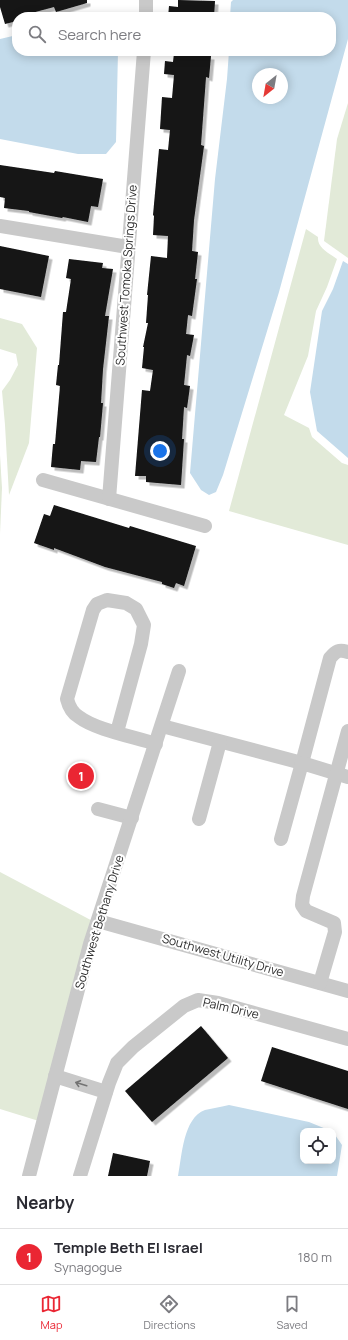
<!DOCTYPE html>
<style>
:root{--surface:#fff;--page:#f7f7f7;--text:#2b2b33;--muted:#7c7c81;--line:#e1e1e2;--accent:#ea2633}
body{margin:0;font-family:Manrope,sans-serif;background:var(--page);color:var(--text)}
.controls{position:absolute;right:12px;bottom:12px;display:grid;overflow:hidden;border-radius:8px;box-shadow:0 2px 10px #0003}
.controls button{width:36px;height:36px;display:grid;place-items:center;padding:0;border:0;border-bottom:1px solid var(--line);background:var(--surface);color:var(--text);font:20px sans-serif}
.compass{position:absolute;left:252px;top:68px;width:36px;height:36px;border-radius:50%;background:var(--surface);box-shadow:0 2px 10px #0003;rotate:211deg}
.you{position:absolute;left:160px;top:451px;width:14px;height:14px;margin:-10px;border:3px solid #fff;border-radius:50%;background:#1a73e8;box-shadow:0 0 0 6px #1a73e833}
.badge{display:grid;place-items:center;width:26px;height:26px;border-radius:50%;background:var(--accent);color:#fff;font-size:13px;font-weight:700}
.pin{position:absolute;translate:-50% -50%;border:2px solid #fff;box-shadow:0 1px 4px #0006}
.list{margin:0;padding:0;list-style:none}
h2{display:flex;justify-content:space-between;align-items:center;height:52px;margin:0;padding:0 16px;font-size:17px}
h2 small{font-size:13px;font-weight:400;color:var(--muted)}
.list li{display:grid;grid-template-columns:26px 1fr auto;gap:12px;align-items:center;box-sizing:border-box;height:56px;padding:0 16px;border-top:1px solid var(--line)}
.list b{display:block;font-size:15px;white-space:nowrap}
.list p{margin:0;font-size:13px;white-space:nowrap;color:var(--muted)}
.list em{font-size:13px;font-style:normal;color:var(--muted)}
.icon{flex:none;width:22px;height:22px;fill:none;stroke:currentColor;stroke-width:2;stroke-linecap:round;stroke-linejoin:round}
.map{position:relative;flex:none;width:348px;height:1176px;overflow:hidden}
.search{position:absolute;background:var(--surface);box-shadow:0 2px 10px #0003;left:12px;right:12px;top:12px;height:44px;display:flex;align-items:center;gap:10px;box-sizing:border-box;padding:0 14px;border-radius:16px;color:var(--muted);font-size:15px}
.sheet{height:108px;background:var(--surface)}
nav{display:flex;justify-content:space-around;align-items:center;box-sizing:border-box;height:56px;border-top:1px solid var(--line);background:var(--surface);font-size:11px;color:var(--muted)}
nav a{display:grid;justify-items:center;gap:2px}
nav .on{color:var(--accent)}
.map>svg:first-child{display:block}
.green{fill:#e2ead8}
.water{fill:#c3dbeb;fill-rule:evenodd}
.building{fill:#131313;filter:url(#shadow)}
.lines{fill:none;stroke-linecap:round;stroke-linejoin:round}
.minor{stroke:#c9c9c9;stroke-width:14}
.oneway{stroke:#737373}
.labels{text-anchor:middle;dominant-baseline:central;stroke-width:4;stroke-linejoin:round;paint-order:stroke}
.street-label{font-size:12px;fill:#2c2c2c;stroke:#fff}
</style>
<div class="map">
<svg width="348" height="1176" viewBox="0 0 348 1176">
<defs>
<filter id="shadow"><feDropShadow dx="3.5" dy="3.5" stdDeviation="0" flood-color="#0004"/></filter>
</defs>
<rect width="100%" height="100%" fill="#fff"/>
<!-- green -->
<g class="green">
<path d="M 348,103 L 348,258 L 324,241 L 337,139 Z"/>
<path d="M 306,229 L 318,237 C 317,248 329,253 337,259 L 327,287 L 316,311 L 308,356 L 284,415 L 309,428 L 312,437 L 342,463 L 348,465 L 348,545 L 229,511 Z"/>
<path d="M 0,318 L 22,324 L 37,348 L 29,443 L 9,495 L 5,425 L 2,391 L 10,380 L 18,365 L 16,354 L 0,349 Z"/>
<path d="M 0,455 L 2,488 L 0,534 Z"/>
<path d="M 0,872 L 102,926 L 42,1122 L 0,1109 Z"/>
</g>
<!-- water -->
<g class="water">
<path d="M 233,0 L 348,0 L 348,39 L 279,292 L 223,475 L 216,492 L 209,495 L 201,490 L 190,473 L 215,179 L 227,79 L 229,51 L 331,51 L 331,17 L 230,17 L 231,2 ZM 258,74 L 282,74 L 282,98 L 258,98 Z"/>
<path d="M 17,35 L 17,51 L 118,51 L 116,142 L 106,154 L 78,154 L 0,139 L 0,39 Z"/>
<path d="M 343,261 L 348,264 L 348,458 L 317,431 L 310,392 L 322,311 L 333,289 Z"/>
<path d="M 229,1105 L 309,1122 L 331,1131 L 303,1131 L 303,1161 L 333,1161 L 333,1132 L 342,1145 L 337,1176 L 178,1176 C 182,1156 183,1118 205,1110 C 213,1108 222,1107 229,1105 Z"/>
</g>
<!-- building -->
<g class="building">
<path d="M 0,0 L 87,0 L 87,3 L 56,12 L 54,7 L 24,15 L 25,17 L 17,17 L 17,21 L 5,24 L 0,7 Z"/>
<path d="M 178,0 L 215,1 L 214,17 L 168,17 L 169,6 L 178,7 Z"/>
<path d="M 174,53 L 211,56 L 209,78 L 206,77 L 201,145 L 204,146 L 194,220 L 192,251 L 198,252 L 195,279 L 197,279 L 192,316 L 188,315 L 186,334 L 194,335 L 190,356 L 187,355 L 184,385 L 190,386 L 187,408 L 184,407 L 182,439 L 184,439 L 181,485 L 146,482 L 146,476 L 135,476 L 142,390 L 150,391 L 153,370 L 142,368 L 144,347 L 143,347 L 148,323 L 146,323 L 148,295 L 147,295 L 151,256 L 167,258 L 168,236 L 153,235 L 154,216 L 153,215 L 159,149 L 168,150 L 170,130 L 160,129 L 162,97 L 172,98 L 174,75 L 164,74 L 165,61 L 173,62 Z"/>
<path d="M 0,165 L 54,173 L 55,171 L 103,179 L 98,207 L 91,206 L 88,222 L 63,217 L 62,218 L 29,212 L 29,211 L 4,208 L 5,198 L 0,197 Z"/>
<path d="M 0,246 L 49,256 L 41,297 L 0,289 Z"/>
<path d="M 69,259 L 103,263 L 102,268 L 113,269 L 105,316 L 109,316 L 103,369 L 101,403 L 103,403 L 100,437 L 99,437 L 96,462 L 81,461 L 80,470 L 51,467 L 53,444 L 55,444 L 60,386 L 56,385 L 58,365 L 59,365 L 63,312 L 66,312 L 71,279 L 66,278 Z"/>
<path d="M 54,505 L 129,528 L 130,526 L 196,546 L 184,586 L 176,583 L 174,588 L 162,584 L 162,582 L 105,567 L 54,548 L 54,550 L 34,543 L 44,514 L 50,516 Z"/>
<path d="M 201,1026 L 228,1058 L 152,1122 L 125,1091 Z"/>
<path d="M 272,1047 L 348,1071 L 348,1109 L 261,1081 Z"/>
<path d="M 113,1153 L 150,1161 L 147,1176 L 108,1176 Z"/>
</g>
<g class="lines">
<!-- minor -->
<g class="minor">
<path d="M 146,0 L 146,17"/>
<path d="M 0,226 L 128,247"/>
<path d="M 43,480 L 205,526"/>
<path d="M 109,499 L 144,51"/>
<path d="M 162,726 L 302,763 L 330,658 C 336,651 339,649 348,652"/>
<path d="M 117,732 L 141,644 L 144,625 L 136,609 L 126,603 L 107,600 L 97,604 L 93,610 L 67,699 C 69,707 72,713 79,717 C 96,730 135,737 156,744"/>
<path d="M 98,809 L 132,818"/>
<path d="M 199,819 L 220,742"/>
<path d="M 281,839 L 302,763 L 348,777"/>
<path d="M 98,921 L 348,991"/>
<path d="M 320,983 L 335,932 L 334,923 L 306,911 L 302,905 L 303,896 L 348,731"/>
<path d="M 55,1076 L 106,1092"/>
<path d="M 29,1176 L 90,944 L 179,671"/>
<path d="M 80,1176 L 109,1083 L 117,1063 L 133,1047 L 184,1006 L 198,1000 L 218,1003 L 348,1039"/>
</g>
</g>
<!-- one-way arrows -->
<defs><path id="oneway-shaft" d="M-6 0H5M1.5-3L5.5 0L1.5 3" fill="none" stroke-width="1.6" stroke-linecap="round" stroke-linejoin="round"/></defs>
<use class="oneway" href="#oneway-shaft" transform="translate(81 1084) rotate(-163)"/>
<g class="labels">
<!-- street labels -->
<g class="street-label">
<text transform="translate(126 275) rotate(-86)">Southwest Tomoka Springs Drive</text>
<text transform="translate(99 922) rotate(-73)">Southwest Bethany Drive</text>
<text transform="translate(223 955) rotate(16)">Southwest Utility Drive</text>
<text transform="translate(231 1008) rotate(13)">Palm Drive</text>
</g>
</g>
</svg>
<div class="controls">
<button><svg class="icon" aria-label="locate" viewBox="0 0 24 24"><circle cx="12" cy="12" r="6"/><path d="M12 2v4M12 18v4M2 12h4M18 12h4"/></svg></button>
</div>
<svg class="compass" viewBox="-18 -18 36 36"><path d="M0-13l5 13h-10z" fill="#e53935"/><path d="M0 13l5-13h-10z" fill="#7c7c81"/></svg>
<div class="you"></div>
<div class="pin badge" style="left:81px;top:776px">1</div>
<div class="search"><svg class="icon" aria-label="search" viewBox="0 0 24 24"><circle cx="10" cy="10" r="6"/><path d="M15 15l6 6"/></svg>Search here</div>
</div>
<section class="sheet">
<h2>Nearby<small></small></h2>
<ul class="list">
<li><span class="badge">1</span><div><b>Temple Beth El Israel</b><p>Synagogue</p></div><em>180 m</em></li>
</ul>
</section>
<nav>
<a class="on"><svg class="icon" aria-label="map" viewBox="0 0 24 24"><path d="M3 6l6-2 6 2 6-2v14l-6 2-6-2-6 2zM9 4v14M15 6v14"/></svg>Map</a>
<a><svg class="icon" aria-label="directions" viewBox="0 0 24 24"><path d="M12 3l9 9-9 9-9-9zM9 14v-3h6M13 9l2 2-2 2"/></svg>Directions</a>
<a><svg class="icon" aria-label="saved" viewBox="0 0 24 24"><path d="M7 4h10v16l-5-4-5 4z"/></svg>Saved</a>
</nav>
